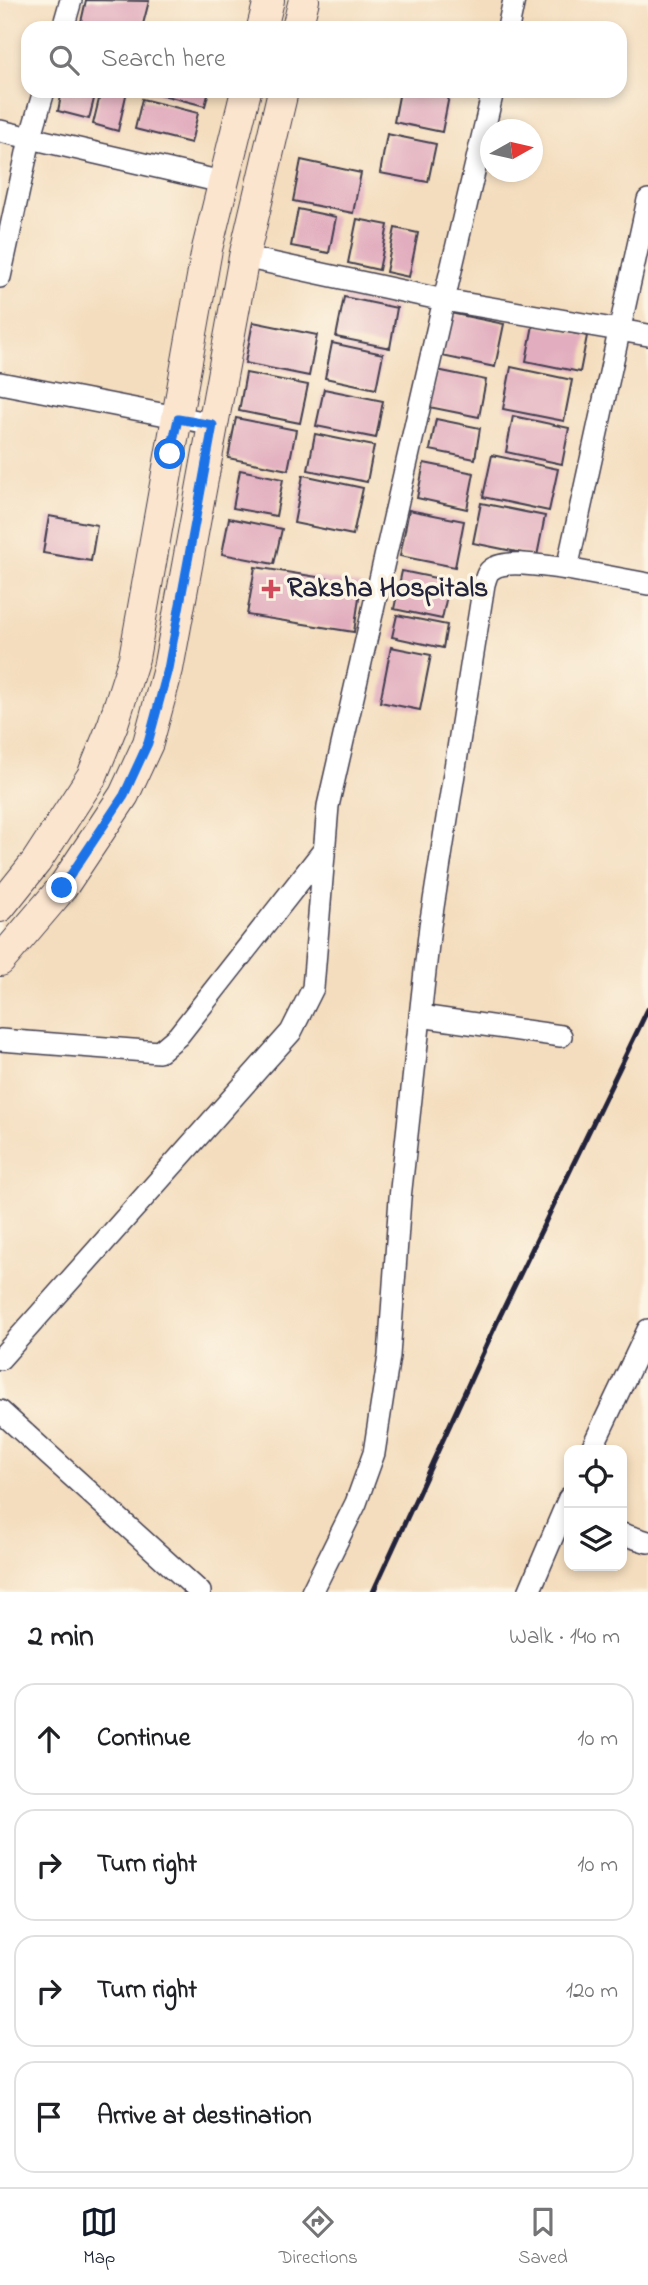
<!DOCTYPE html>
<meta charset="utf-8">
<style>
:root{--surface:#fff;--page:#f2f2f2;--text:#202124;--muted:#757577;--line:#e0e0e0;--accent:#111827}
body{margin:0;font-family:"Indie Flower",sans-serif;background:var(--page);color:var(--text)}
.controls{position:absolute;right:21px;bottom:21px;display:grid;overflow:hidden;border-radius:14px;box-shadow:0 4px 10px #0003}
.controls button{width:63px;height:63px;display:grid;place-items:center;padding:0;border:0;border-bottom:2px solid var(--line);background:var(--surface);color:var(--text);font:35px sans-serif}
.compass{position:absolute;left:480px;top:119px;width:63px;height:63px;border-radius:50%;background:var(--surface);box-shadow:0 4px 10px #0003;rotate:82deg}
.stop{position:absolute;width:21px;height:21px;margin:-16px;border:5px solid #1a73e8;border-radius:50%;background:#fff}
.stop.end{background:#1a73e8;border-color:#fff;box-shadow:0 2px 7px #0008}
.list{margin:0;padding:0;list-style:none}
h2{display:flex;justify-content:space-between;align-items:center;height:91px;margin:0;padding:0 28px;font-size:30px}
h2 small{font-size:23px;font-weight:400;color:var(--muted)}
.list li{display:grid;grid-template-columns:46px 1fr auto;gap:21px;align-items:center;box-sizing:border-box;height:112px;margin:0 14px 14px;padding:0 14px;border:2px solid var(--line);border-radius:21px}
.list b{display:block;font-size:26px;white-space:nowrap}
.list em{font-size:23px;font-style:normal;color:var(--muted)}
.icon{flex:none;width:38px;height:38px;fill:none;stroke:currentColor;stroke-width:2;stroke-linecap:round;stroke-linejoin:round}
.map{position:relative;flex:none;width:648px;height:1592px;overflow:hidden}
.search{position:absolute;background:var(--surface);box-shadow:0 4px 10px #0003;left:21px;right:21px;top:21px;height:77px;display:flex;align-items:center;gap:18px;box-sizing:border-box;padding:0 24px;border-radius:21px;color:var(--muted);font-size:26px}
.sheet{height:595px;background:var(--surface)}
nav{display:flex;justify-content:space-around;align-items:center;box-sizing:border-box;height:98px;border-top:2px solid var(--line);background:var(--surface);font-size:19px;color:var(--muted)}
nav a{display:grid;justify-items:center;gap:4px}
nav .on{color:var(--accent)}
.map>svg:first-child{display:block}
.building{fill:#e2aebf}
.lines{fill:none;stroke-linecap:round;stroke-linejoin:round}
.minor-casing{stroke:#423e4f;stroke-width:24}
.secondary-casing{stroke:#423e4f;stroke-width:32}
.minor{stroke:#fff;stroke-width:21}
.secondary{stroke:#fce5cf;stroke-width:30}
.rail{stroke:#22223b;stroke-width:5}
.route{stroke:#1a73e8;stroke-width:9}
.poi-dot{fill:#d1495b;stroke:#fcf5e5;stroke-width:2.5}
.labels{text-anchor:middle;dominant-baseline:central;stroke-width:7;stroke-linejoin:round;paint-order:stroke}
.poi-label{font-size:28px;font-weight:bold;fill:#22223b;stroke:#fcf5e5;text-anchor:start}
</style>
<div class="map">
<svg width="648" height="1592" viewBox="0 0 648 1592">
<rect width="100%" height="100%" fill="#fcf5e5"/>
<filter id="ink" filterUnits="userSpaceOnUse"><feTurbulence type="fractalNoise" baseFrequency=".0143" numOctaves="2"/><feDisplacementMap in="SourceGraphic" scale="14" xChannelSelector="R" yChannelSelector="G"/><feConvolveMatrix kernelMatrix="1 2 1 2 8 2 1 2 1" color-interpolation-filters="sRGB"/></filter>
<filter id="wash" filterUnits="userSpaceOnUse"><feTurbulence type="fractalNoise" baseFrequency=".00686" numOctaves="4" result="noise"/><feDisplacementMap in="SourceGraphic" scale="28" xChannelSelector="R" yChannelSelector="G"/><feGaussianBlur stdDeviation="1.57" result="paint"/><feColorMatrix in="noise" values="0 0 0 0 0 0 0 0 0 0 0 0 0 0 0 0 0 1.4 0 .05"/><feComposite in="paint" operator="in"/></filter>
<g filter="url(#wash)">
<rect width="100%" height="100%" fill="#f4ddbe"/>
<g id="blocks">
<!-- building -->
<g class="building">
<path d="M 86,0 L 149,1 L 142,28 L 105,28 L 81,22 Z"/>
<path d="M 62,91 L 96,91 L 89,119 L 58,111 Z"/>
<path d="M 101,91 L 127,91 L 118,131 L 93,124 Z"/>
<path d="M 147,91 L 209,91 L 205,106 Z"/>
<path d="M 400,91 L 450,91 L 442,132 L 394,122 Z"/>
<path d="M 142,99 L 198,113 L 191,143 L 135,129 Z"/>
<path d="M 387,134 L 436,144 L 428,182 L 380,173 Z"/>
<path d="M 301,160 L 361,173 L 353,213 L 293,201 Z"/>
<path d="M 298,209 L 336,217 L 329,253 L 291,246 Z"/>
<path d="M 357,219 L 388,225 L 379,270 L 348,263 Z"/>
<path d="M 395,228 L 418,233 L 409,277 L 386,272 Z"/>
<path d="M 344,297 L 397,308 L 390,348 L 336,337 Z"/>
<path d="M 450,313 L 504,324 L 495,367 L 442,356 Z"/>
<path d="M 253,322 L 317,335 L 309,376 L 245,363 Z"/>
<path d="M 533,325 L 587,336 L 580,372 L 526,361 Z"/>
<path d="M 332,343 L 383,354 L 376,389 L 325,378 Z"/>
<path d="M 511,367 L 572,380 L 564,421 L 503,409 Z"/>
<path d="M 437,370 L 486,380 L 479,417 L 429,407 Z"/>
<path d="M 246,373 L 308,385 L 300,423 L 239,411 Z"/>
<path d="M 324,389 L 383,401 L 376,438 L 316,426 Z"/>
<path d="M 513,416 L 569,428 L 562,464 L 506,452 Z"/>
<path d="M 236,418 L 296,430 L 288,470 L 228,458 Z"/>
<path d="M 436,419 L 480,428 L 475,459 L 430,450 Z"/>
<path d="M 315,434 L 374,446 L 367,482 L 308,470 Z"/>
<path d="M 492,455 L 558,469 L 549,511 L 483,497 Z"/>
<path d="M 424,463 L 474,473 L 467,509 L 417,498 Z"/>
<path d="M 240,470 L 283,479 L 276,516 L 233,508 Z"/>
<path d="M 303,475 L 363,488 L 353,535 L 294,523 Z"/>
<path d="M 481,503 L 545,516 L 537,556 L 473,543 Z"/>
<path d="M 409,510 L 464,521 L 455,567 L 400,556 Z"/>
<path d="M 49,516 L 97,525 L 91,561 L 43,553 Z"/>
<path d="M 229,518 L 282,529 L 274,564 L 222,554 Z"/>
<path d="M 255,567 L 361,584 L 354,632 L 247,615 Z"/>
<path d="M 402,571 L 450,581 L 442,619 L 394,609 Z"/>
<path d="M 397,615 L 447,625 L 443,648 L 392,637 Z"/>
<path d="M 391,647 L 431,655 L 420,710 L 380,702 Z"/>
</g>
</g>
</g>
<g filter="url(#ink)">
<use href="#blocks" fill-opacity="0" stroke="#423e4f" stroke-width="2"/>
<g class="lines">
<!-- minor casing -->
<g class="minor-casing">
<g id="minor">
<path d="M 63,28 L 71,0"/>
<path d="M 508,28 L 514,0"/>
<path d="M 493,91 L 444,300 L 648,335"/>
<path d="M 0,131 L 222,182"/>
<path d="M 648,200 L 567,569 L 648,584"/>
<path d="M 0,277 L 30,139 L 44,91"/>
<path d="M 0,383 L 213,424"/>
<path d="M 420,1016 L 561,1036"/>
<path d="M 0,1040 L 159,1052 L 178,1036 L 324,850"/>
<path d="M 0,1359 L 291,1032 L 313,988 L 328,806 L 444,300 L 244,257"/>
<path d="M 0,1411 L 200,1592"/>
<path d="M 591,1450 L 648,1330"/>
<path d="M 622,1534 L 648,1542"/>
<path d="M 312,1592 L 356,1503 L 374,1453 L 389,1356 L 400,1198 L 430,926 L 484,584 C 486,578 487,572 492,569 C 506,558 549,567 567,569"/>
<path d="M 529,1592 L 569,1498"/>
</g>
</g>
<!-- secondary casing -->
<g class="secondary-casing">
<g id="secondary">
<path d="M 262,28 L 269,0"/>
<path d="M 297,28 L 304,0"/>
<path d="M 0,907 L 36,862 L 92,776 L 113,724 L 134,658 L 207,249 L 246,91"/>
<path d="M 0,961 L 62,888 L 124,795 L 148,743 L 168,669 L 244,257 L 283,91"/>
</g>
</g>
<!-- minor -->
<use href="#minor" class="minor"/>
<!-- secondary -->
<use href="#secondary" class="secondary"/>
<!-- rail -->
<path class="rail" d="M 373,1592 L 498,1320 L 648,1009"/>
</g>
</g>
<g class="lines" filter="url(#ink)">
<!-- route -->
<path class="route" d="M 62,888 L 124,795 L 148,743 L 168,669 L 213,425 L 178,419 L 170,454"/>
</g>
<!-- markers -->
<path class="poi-dot" d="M267.5 578.5h7v7h7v7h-7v7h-7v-7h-7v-7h7z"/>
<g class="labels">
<!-- poi labels -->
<g class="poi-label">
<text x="287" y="589">Raksha Hospitals</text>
</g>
</g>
</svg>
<div class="controls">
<button><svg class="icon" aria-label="locate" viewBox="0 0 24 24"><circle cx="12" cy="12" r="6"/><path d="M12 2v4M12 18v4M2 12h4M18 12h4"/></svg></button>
<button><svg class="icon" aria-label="layers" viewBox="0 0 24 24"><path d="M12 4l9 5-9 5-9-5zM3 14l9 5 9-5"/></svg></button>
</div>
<svg class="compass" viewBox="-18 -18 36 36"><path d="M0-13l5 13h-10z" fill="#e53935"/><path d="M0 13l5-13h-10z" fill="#757577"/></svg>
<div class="stop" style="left:170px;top:454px"></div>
<div class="stop end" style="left:62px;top:888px"></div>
<div class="search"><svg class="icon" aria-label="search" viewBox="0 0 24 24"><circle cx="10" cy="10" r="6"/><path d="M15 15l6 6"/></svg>Search here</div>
</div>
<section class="sheet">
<h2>2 min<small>Walk · 140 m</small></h2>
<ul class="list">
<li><svg class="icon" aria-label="ahead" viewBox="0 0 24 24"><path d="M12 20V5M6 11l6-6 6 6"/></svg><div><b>Continue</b></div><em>10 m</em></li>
<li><svg class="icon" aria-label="right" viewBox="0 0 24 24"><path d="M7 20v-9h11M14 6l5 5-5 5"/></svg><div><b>Turn right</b></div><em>10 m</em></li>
<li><svg class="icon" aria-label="right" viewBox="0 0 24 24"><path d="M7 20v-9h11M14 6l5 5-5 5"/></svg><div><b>Turn right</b></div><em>120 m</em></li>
<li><svg class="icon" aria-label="arrive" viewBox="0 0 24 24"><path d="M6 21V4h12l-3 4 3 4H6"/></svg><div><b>Arrive at destination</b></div></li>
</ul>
</section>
<nav>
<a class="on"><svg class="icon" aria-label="map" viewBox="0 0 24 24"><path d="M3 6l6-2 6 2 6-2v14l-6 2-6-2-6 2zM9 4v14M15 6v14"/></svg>Map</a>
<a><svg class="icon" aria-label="directions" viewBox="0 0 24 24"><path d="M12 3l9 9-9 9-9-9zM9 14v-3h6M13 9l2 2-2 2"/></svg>Directions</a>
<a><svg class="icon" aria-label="saved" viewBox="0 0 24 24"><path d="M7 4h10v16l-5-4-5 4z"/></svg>Saved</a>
</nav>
